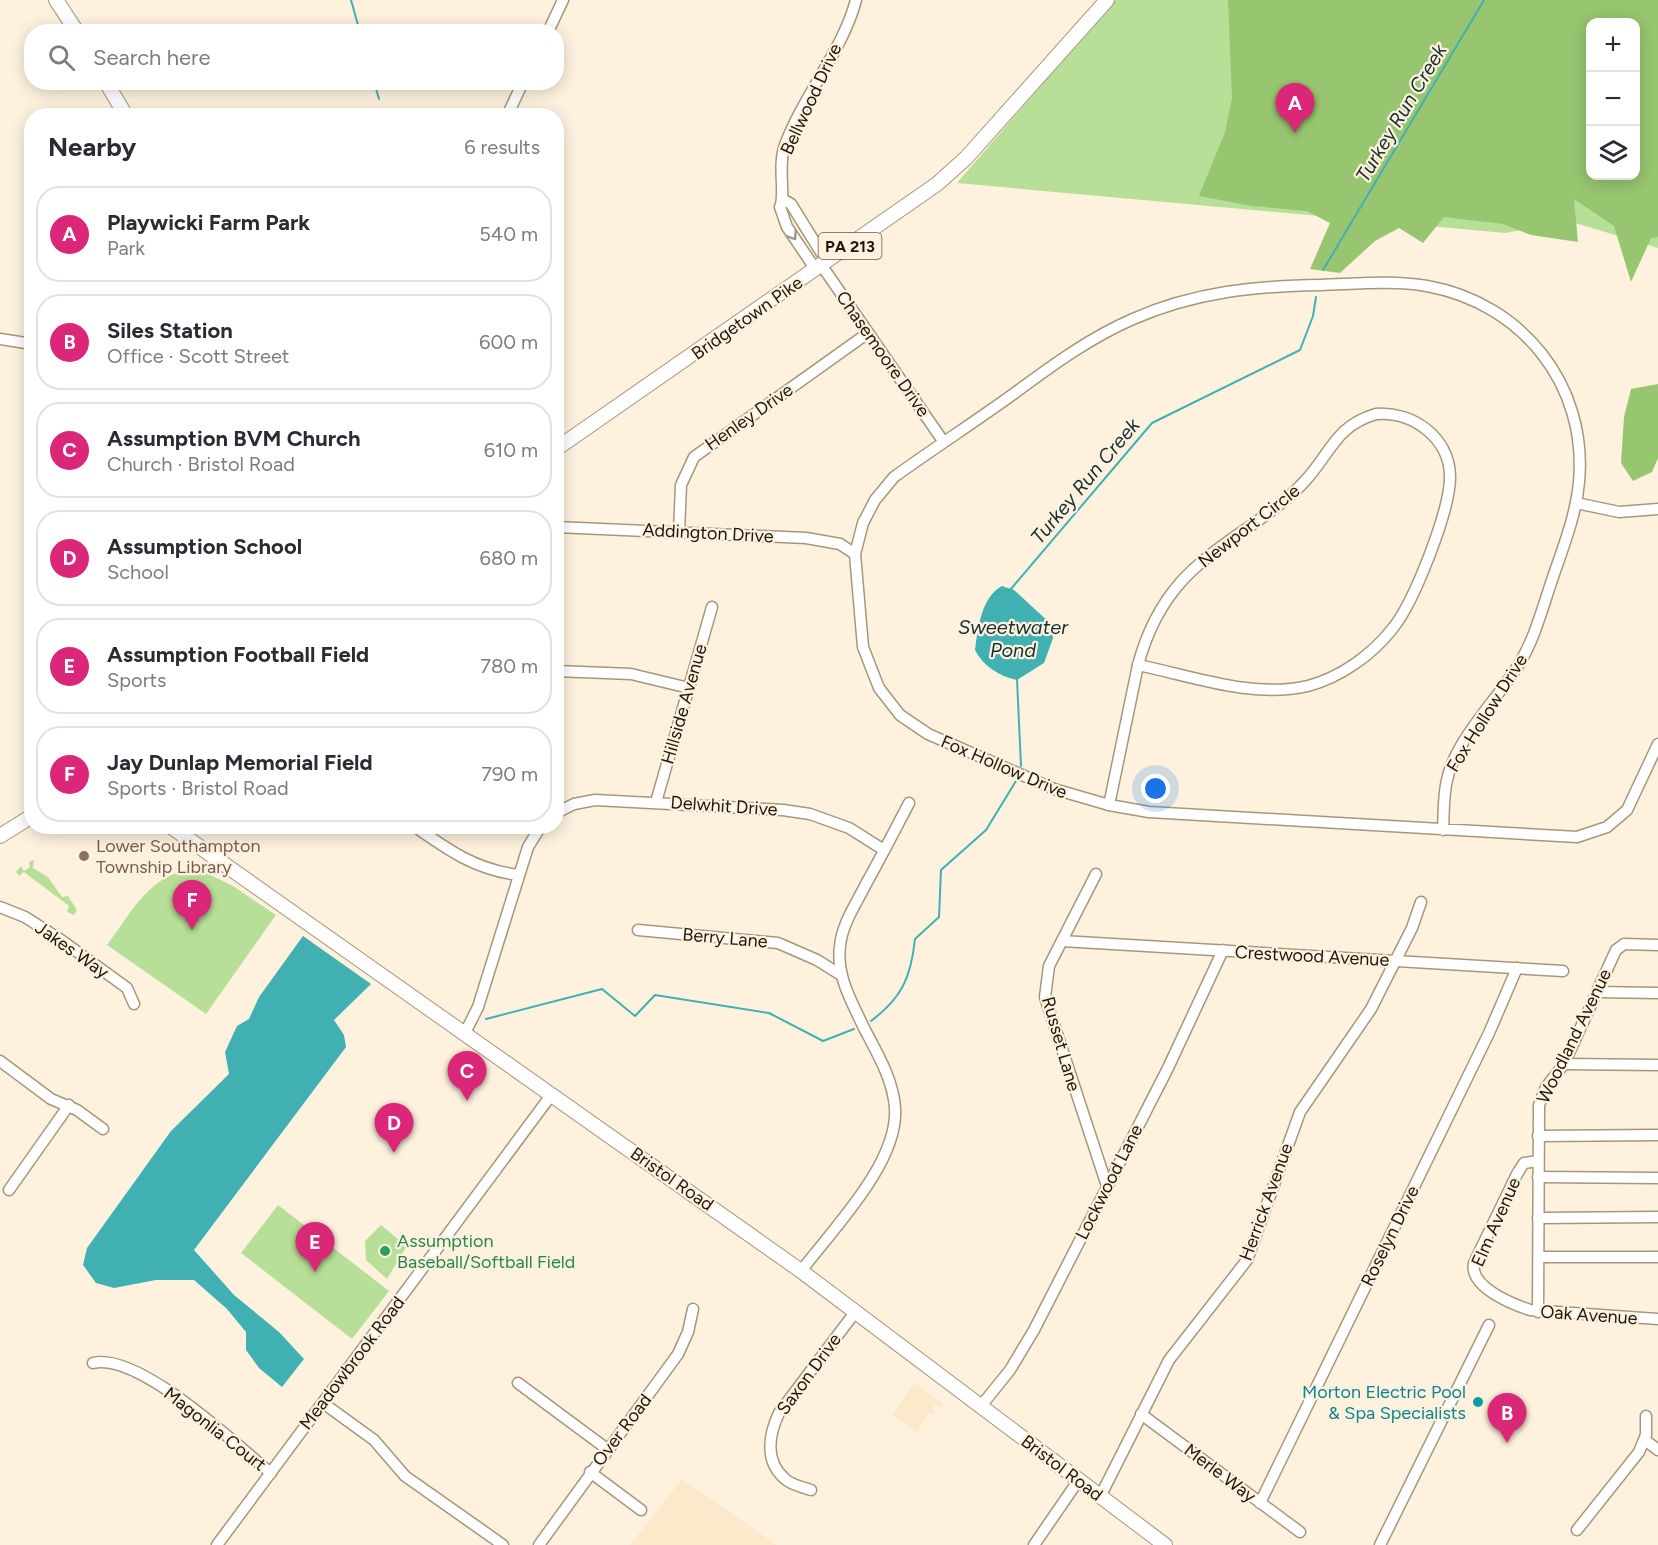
<!DOCTYPE html>
<meta charset="utf-8">
<style>
:root{--surface:#fff;--page:#f7f7f7;--text:#2b2b33;--muted:#7c7c81;--line:#e1e1e2;--accent:#db2777}
body{margin:0;font-family:Figtree,sans-serif;background:var(--page);color:var(--text)}
.controls{position:absolute;right:18px;top:18px;display:grid;overflow:hidden;border-radius:12px;box-shadow:0 3px 15px #0003}
.controls button{width:54px;height:54px;display:grid;place-items:center;padding:0;border:0;border-bottom:2px solid var(--line);background:var(--surface);color:var(--text);font:30px sans-serif}
.you{position:absolute;left:1156px;top:789px;width:21px;height:21px;margin:-15px;border:4px solid #fff;border-radius:50%;background:#1a73e8;box-shadow:0 0 0 9px #1a73e833}
.badge{display:grid;place-items:center;width:39px;height:39px;border-radius:50%;background:var(--accent);color:#fff;font-size:20px;font-weight:700}
.pin{position:absolute;translate:-50% -50px;filter:drop-shadow(0 2px 3px #0008)}
.pin::after{content:'';position:absolute;top:32px;width:21px;height:18px;background:inherit;clip-path:polygon(0 0,100% 0,50% 100%)}
.list{margin:0;padding:0;list-style:none}
h2{display:flex;justify-content:space-between;align-items:center;height:78px;margin:0;padding:0 24px;font-size:26px}
h2 small{font-size:20px;font-weight:400;color:var(--muted)}
.list li{display:grid;grid-template-columns:39px 1fr auto;gap:18px;align-items:center;box-sizing:border-box;height:96px;margin:0 12px 12px;padding:0 12px;border:2px solid var(--line);border-radius:24px}
.list b{display:block;font-size:22px;white-space:nowrap}
.list p{margin:0;font-size:20px;white-space:nowrap;color:var(--muted)}
.list em{font-size:20px;font-style:normal;color:var(--muted)}
.icon{flex:none;width:33px;height:33px;fill:none;stroke:currentColor;stroke-width:2;stroke-linecap:round;stroke-linejoin:round}
.map{position:relative;flex:none;width:1658px;height:1545px;overflow:hidden}
.search{position:absolute;background:var(--surface);box-shadow:0 3px 15px #0003;left:24px;top:24px;width:540px;height:66px;display:flex;align-items:center;gap:15px;box-sizing:border-box;padding:0 21px;border-radius:24px;color:var(--muted);font-size:22px}
.panel{position:absolute;background:var(--surface);box-shadow:0 3px 15px #0003;left:24px;top:108px;width:540px;height:726px;border-radius:24px}
.map>svg:first-child{display:block}
.built{fill:#fce9cb}
.green{fill:#b8df98;fill-rule:evenodd}
.forest{fill:#98c570;fill-rule:evenodd}
.water{fill:#41b0b3}
.lines{fill:none;stroke-linecap:round;stroke-linejoin:round}
.stream{stroke:#41b0b3;stroke-width:2}
.minor-casing{stroke:#a8967a;stroke-width:13}
.major-casing{stroke:#a8967a;stroke-width:16}
.minor{stroke:#fff;stroke-width:10}
.major{stroke:#fff;stroke-width:14}
.oneway{stroke:#9a9792}
.education-dot{fill:#8d6e63;stroke:#fef2df;stroke-width:2}
.leisure-dot{fill:#2e9e5b;stroke:#fef2df;stroke-width:2}
.culture-dot{fill:#0f9aa8;stroke:#fef2df;stroke-width:2}
.labels{text-anchor:middle;dominant-baseline:central;stroke-width:4.5;stroke-linejoin:round;paint-order:stroke}
.shield{fill:#fef2df;stroke:#61594b;stroke-width:1.5}
.shield-label{font-size:16px;font-weight:bold;fill:#1e170c}
.street-label{font-size:18px;fill:#1e170c;stroke:#fef2df}
.education-label{font-size:18px;fill:#785e54;stroke:#fef2df;text-anchor:start}
.leisure-label{font-size:18px;fill:#27864d;stroke:#fef2df;text-anchor:start}
.culture-label{font-size:18px;fill:#0d838f;stroke:#fef2df;text-anchor:end}
.water-label{font-size:20px;font-style:italic;fill:#172f30;stroke:#fef2df}
</style>
<div class="map">
<svg width="1658" height="1545" viewBox="0 0 1658 1545">
<rect width="100%" height="100%" fill="#fef2df"/>
<!-- built -->
<g class="built">
<path d="M 914,1383 L 945,1404 L 941,1408 L 935,1405 L 932,1409 L 936,1412 L 933,1415 L 929,1413 L 917,1432 L 892,1415 Z"/>
<path d="M 682,1479 L 777,1545 L 630,1545 Z"/>
</g>
<!-- green -->
<g class="green">
<path d="M 1115,0 L 1658,0 L 1658,248 L 1572,222 L 1505,233 L 957,183 ZM 1590,22 L 1636,22 L 1636,176 L 1590,176 Z"/>
<path d="M 34,860 L 33,868 L 48,877 L 62,897 L 68,896 L 77,910 L 74,915 L 67,912 L 69,906 L 24,872 L 19,876 L 16,872 L 21,866 L 24,871 L 30,867 L 29,862 Z"/>
<path d="M 202,871 L 233,886 L 276,915 L 206,1014 L 107,945 C 132,912 154,865 202,871 Z"/>
<path d="M 278,1205 L 389,1291 L 352,1339 L 241,1253 Z"/>
<path d="M 381,1225 L 404,1244 L 405,1249 L 387,1279 L 366,1260 L 365,1241 Z"/>
</g>
<!-- forest -->
<g class="forest">
<path d="M 1228,0 L 1658,0 L 1658,237 L 1651,238 L 1631,282 L 1614,226 L 1574,199 L 1578,242 L 1531,235 L 1503,224 L 1444,217 L 1423,243 L 1399,228 L 1375,241 L 1340,273 L 1310,269 L 1330,223 L 1307,211 L 1252,206 L 1199,196 L 1225,132 L 1232,98 ZM 1590,22 L 1636,22 L 1636,176 L 1590,176 Z"/>
<path d="M 1658,384 L 1658,458 L 1652,472 L 1633,481 L 1621,463 L 1624,417 L 1631,389 Z"/>
</g>
<!-- water -->
<g class="water">
<path d="M 1002,586 L 1014,590 L 1051,624 L 1053,638 L 1044,663 L 1017,680 C 999,676 983,666 975,650 C 978,629 981,597 1002,586 Z"/>
<path d="M 303,936 L 371,984 L 334,1020 L 344,1035 L 346,1047 L 194,1250 L 234,1295 L 279,1332 L 304,1359 L 282,1387 L 259,1368 L 246,1350 L 246,1332 L 227,1309 L 194,1280 L 156,1280 L 114,1288 L 96,1283 L 83,1265 L 87,1248 L 171,1131 L 229,1074 L 225,1052 L 237,1026 L 249,1019 L 259,997 Z"/>
</g>
<g class="lines">
<!-- stream -->
<g class="stream">
<path d="M 351,0 L 360,32"/>
<path d="M 374,82 L 379,99"/>
<path d="M 1323,270 L 1484,0"/>
<path d="M 1010,590 L 1152,423 L 1300,350 L 1313,316 L 1316,297"/>
<path d="M 1017,679 L 1021,766"/>
<path d="M 486,1019 L 602,989 L 635,1016 L 655,995 L 769,1013 L 823,1041 L 854,1029"/>
<path d="M 871,1021 C 902,998 911,977 915,939 L 939,917 L 941,870 L 986,830 L 1016,781"/>
</g>
<!-- minor casing -->
<g class="minor-casing">
<g id="minor">
<path d="M 548,32 L 563,0"/>
<path d="M 507,116 L 523,82"/>
<path d="M 784,200 L 791,204 L 827,262"/>
<path d="M 822,266 L 943,441"/>
<path d="M 816,270 L 787,227 L 780,207 C 786,195 777,166 785,145 C 803,96 843,50 856,0"/>
<path d="M 0,339 L 32,344"/>
<path d="M 1376,414 C 1413,411 1450,438 1450,477 C 1450,511 1414,602 1393,628 C 1372,655 1341,677 1308,686 C 1253,699 1192,676 1138,665 C 1146,635 1159,607 1180,583 C 1215,543 1268,521 1305,481 C 1331,453 1335,426 1376,414 Z"/>
<path d="M 1576,503 L 1619,512 L 1658,509"/>
<path d="M 556,527 L 806,538 L 840,544 L 855,554"/>
<path d="M 679,532 L 681,485 L 694,457 L 868,333"/>
<path d="M 556,671 L 631,674 L 689,688"/>
<path d="M 656,802 L 712,607"/>
<path d="M 1109,805 L 1138,665"/>
<path d="M 556,813 L 574,804 L 595,800 L 783,810 L 810,814 L 849,828 L 884,850"/>
<path d="M 414,826 C 448,850 476,870 519,875"/>
<path d="M 1443,830 C 1444,813 1443,796 1447,780 C 1455,740 1498,699 1519,664 C 1534,640 1542,610 1551,583 C 1562,550 1576,516 1579,482 C 1588,385 1522,303 1427,286 C 1393,280 1355,284 1321,285 C 1255,286 1194,292 1133,319 C 1089,338 1050,367 1012,395 C 973,423 933,449 894,477 L 875,500 L 863,523 L 855,554 L 863,647 L 879,688 L 900,715 L 928,734 L 1054,789 L 1109,805 L 1149,812 L 1577,837 L 1607,827 L 1627,810 L 1658,744"/>
<path d="M 1096,874 L 1049,966 L 1045,997 L 1107,1186"/>
<path d="M 0,907 L 25,917 L 61,940 L 127,988 L 134,1004"/>
<path d="M 638,930 L 778,943 L 817,960 L 841,975"/>
<path d="M 1062,941 L 1563,971"/>
<path d="M 1597,992 L 1658,993"/>
<path d="M 464,1035 L 478,1007 L 528,847 L 541,826"/>
<path d="M 0,1061 L 51,1099 L 77,1110 L 103,1129"/>
<path d="M 1564,1064 L 1658,1065"/>
<path d="M 1538,1136 L 1658,1135"/>
<path d="M 1538,1161 L 1524,1163 L 1517,1174 L 1474,1263 C 1469,1287 1512,1304 1530,1310 L 1658,1319"/>
<path d="M 1538,1177 L 1658,1178"/>
<path d="M 9,1190 L 69,1105"/>
<path d="M 1538,1218 L 1658,1217"/>
<path d="M 1539,1257 L 1658,1257"/>
<path d="M 801,1271 C 833,1229 899,1162 895,1108 C 893,1079 877,1053 864,1028 C 852,1002 836,976 840,946 C 842,924 856,904 866,884 C 881,857 895,830 909,803"/>
<path d="M 1538,1312 L 1539,1105 L 1546,1087 L 1564,1064 L 1616,950 L 1624,944 L 1658,945"/>
<path d="M 93,1363 C 139,1352 235,1444 271,1473"/>
<path d="M 518,1383 L 607,1449"/>
<path d="M 323,1403 L 374,1440 L 405,1476 L 503,1545"/>
<path d="M 981,1406 L 1010,1370 L 1034,1330 L 1168,1068 L 1223,950"/>
<path d="M 1141,1414 L 1300,1532"/>
<path d="M 1645,1440 L 1658,1450"/>
<path d="M 590,1472 L 641,1510"/>
<path d="M 811,1490 C 803,1487 791,1485 785,1479 C 764,1461 769,1434 779,1413 L 856,1311"/>
<path d="M 1100,1497 L 1169,1360 L 1247,1260 L 1300,1112 L 1371,1009 L 1412,928 L 1421,902"/>
<path d="M 1260,1503 L 1489,1033 L 1517,968"/>
<path d="M 1577,1530 L 1639,1452 L 1646,1435 L 1646,1416"/>
<path d="M 217,1545 L 552,1094"/>
<path d="M 539,1545 L 678,1354 L 688,1332 L 693,1309"/>
<path d="M 1034,1545 L 1078,1481"/>
<path d="M 1380,1545 L 1489,1325"/>
</g>
</g>
<!-- major casing -->
<g class="major-casing">
<g id="major">
<path d="M 56,0 L 77,32"/>
<path d="M 106,82 L 126,116"/>
<path d="M 556,449 L 937,184 L 966,158 L 1107,0"/>
<path d="M 170,826 L 801,1271 L 1165,1545"/>
<path d="M 0,836 L 32,816"/>
</g>
</g>
<!-- minor -->
<use href="#minor" class="minor"/>
<!-- major -->
<use href="#major" class="major"/>
</g>
<!-- one-way arrows -->
<defs><path id="oneway-chevron" d="M-2-3.5L2.5 0L-2 3.5" fill="none" stroke-width="1.6" stroke-linecap="round" stroke-linejoin="round" transform="scale(1.5)"/></defs>
<use class="oneway" href="#oneway-chevron" transform="translate(793 236) rotate(56)"/>
<!-- markers -->
<circle class="education-dot" cx="84" cy="856" r="6"/>
<circle class="leisure-dot" cx="385" cy="1251" r="6"/>
<circle class="culture-dot" cx="1478" cy="1402" r="6"/>
<g class="labels">
<!-- shield labels -->
<rect class="shield" x="818.5" y="233" width="63" height="26" rx="4.5"/>
<g class="shield-label">
<text x="850" y="246">PA 213</text>
</g>
<!-- street labels -->
<g class="street-label">
<text transform="translate(811 99) rotate(-65)">Bellwood Drive</text>
<text transform="translate(747 318) rotate(-35)">Bridgetown Pike</text>
<text transform="translate(883 354) rotate(55)">Chasemoore Drive</text>
<text transform="translate(749 417) rotate(-35)">Henley Drive</text>
<text transform="translate(1249 526) rotate(-38)">Newport Circle</text>
<text transform="translate(708 533) rotate(3)">Addington Drive</text>
<text transform="translate(684 704) rotate(-74)">Hillside Avenue</text>
<text transform="translate(1487 713) rotate(-58)">Fox Hollow Drive</text>
<text transform="translate(1004 767) rotate(23)">Fox Hollow Drive</text>
<text transform="translate(724 806) rotate(4)">Delwhit Drive</text>
<text transform="translate(725 938) rotate(5)">Berry Lane</text>
<text transform="translate(72 950) rotate(35)">Jakes Way</text>
<text transform="translate(1312 956) rotate(3)">Crestwood Avenue</text>
<text transform="translate(1574 1036) rotate(-64)">Woodland Avenue</text>
<text transform="translate(1061 1044) rotate(74)">Russet Lane</text>
<text transform="translate(672 1179) rotate(35)">Bristol Road</text>
<text transform="translate(1109 1182) rotate(-63)">Lockwood Lane</text>
<text transform="translate(1266 1202) rotate(-70)">Herrick Avenue</text>
<text transform="translate(1496 1222) rotate(-66)">Elm Avenue</text>
<text transform="translate(1390 1236) rotate(-64)">Roselyn Drive</text>
<text transform="translate(1589 1315) rotate(4)">Oak Avenue</text>
<text transform="translate(352 1363) rotate(-53)">Meadowbrook Road</text>
<text transform="translate(809 1374) rotate(-54)">Saxon Drive</text>
<text transform="translate(215 1429) rotate(38)">Magonlia Court</text>
<text transform="translate(622 1430) rotate(-53)">Over Road</text>
<text transform="translate(1062 1468) rotate(37)">Bristol Road</text>
<text transform="translate(1220 1473) rotate(37)">Merle Way</text>
</g>
<!-- education labels -->
<g class="education-label">
<text x="96" y="846">Lower Southampton<tspan x="96" dy="21">Township Library</tspan></text>
</g>
<!-- leisure labels -->
<g class="leisure-label">
<text x="397" y="1241">Assumption<tspan x="397" dy="21">Baseball/Softball Field</tspan></text>
</g>
<!-- culture labels -->
<g class="culture-label">
<text x="1466" y="1392">Morton Electric Pool<tspan x="1466" dy="21">&amp; Spa Specialists</tspan></text>
</g>
<!-- water labels -->
<g class="water-label">
<text transform="translate(1401 113) rotate(-59)">Turkey Run Creek</text>
<text transform="translate(1085 481) rotate(-50)">Turkey Run Creek</text>
<text x="1013" y="627">Sweetwater<tspan x="1013" dy="23">Pond</tspan></text>
</g>
</g>
</svg>
<div class="controls">
<button>+</button>
<button>−</button>
<button><svg class="icon" aria-label="layers" viewBox="0 0 24 24"><path d="M12 4l9 5-9 5-9-5zM3 14l9 5 9-5"/></svg></button>
</div>
<div class="you"></div>
<div class="pin badge" style="left:1295px;top:133px">A</div>
<div class="pin badge" style="left:1507px;top:1443px">B</div>
<div class="pin badge" style="left:467px;top:1101px">C</div>
<div class="pin badge" style="left:394px;top:1153px">D</div>
<div class="pin badge" style="left:315px;top:1272px">E</div>
<div class="pin badge" style="left:192px;top:930px">F</div>
<div class="search"><svg class="icon" aria-label="search" viewBox="0 0 24 24"><circle cx="10" cy="10" r="6"/><path d="M15 15l6 6"/></svg>Search here</div>
<section class="panel">
<h2>Nearby<small>6 results</small></h2>
<ul class="list">
<li><span class="badge">A</span><div><b>Playwicki Farm Park</b><p>Park</p></div><em>540 m</em></li>
<li><span class="badge">B</span><div><b>Siles Station</b><p>Office · Scott Street</p></div><em>600 m</em></li>
<li><span class="badge">C</span><div><b>Assumption BVM Church</b><p>Church · Bristol Road</p></div><em>610 m</em></li>
<li><span class="badge">D</span><div><b>Assumption School</b><p>School</p></div><em>680 m</em></li>
<li><span class="badge">E</span><div><b>Assumption Football Field</b><p>Sports</p></div><em>780 m</em></li>
<li><span class="badge">F</span><div><b>Jay Dunlap Memorial Field</b><p>Sports · Bristol Road</p></div><em>790 m</em></li>
</ul>
</section>
</div>
